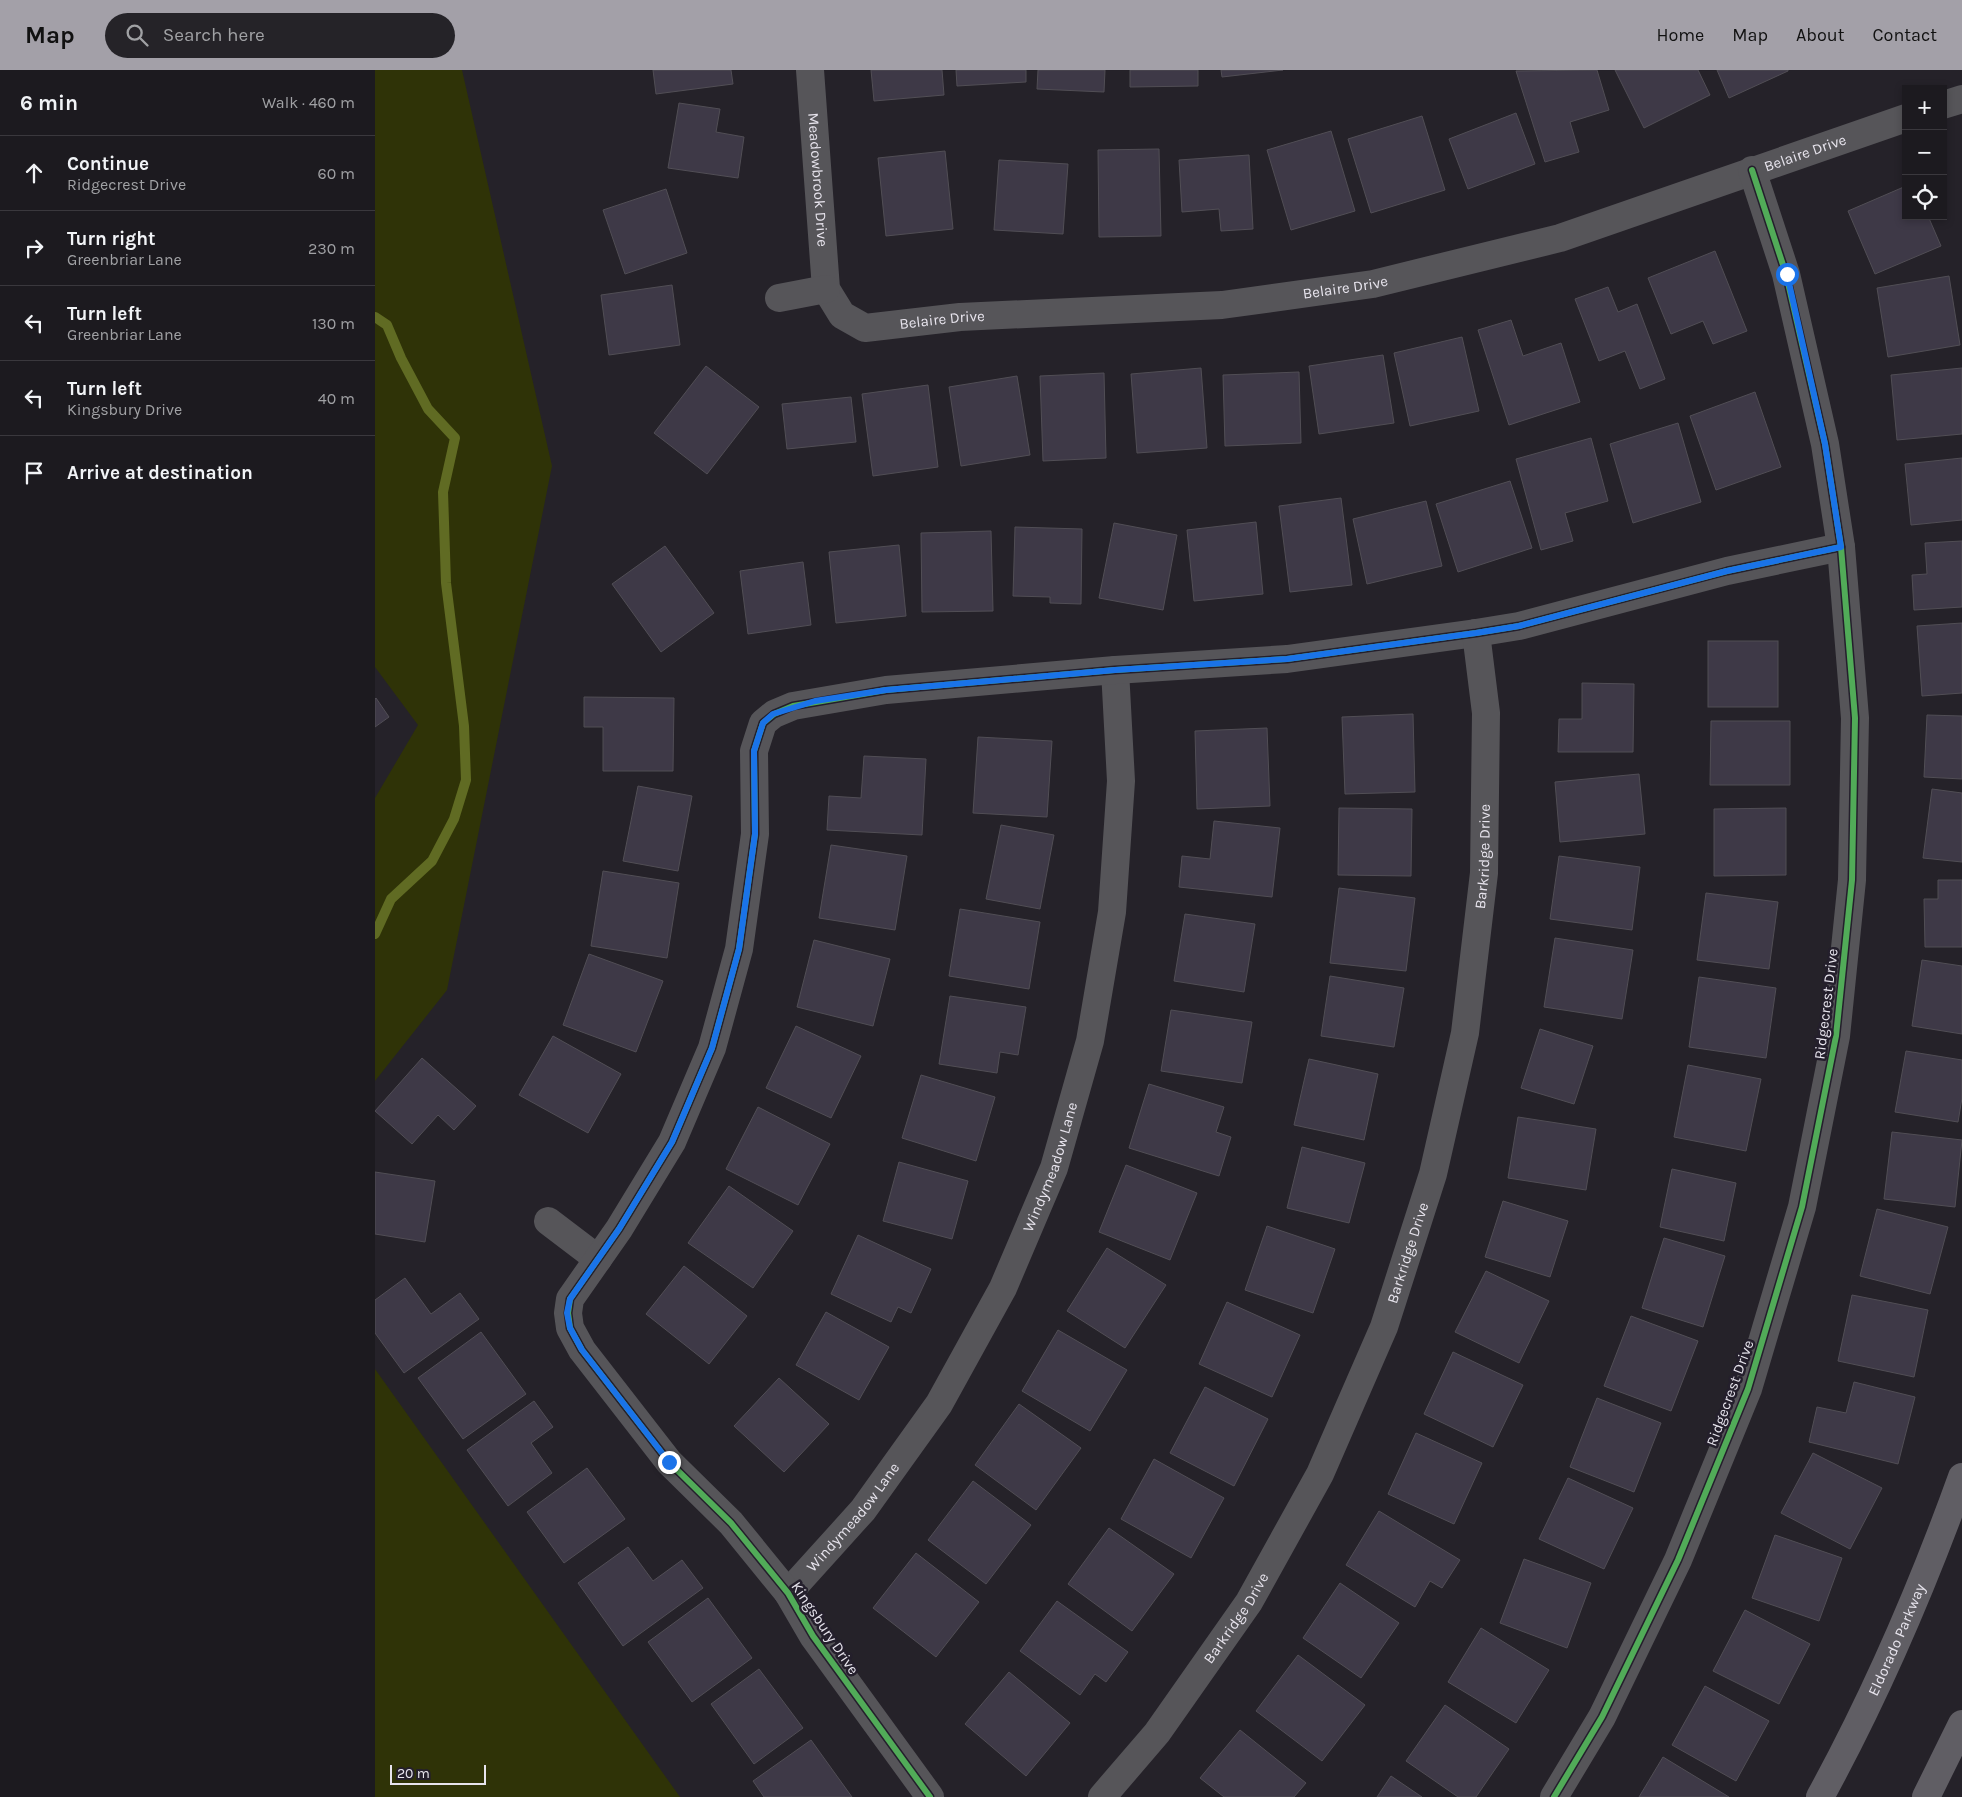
<!DOCTYPE html>
<meta charset="utf-8">
<style>
:root{--surface:#1c1a1f;--page:#252328;--text:#f1f3f6;--muted:#a0a1a4;--line:#3a383d;--accent:#a3a0a8}
body{margin:0;font-family:Karla,sans-serif;background:var(--page);color:var(--text)}
.controls{position:absolute;right:15px;top:15px;display:grid;overflow:hidden;border-radius:0px;box-shadow:0 2px 8px #0003}
.controls button{width:45px;height:45px;display:grid;place-items:center;padding:0;border:0;border-bottom:1px solid var(--line);background:var(--surface);color:var(--text);font:25px sans-serif}
.scale{position:absolute;left:15px;bottom:12px;width:96px;box-sizing:border-box;padding-left:5px;border:2px solid #e7e4ed;border-top:0;font-size:14px;line-height:18px;white-space:nowrap;color:#e7e4ed;-webkit-text-stroke:4px #241f2c;paint-order:stroke}
.stop{position:absolute;width:15px;height:15px;margin:-11px;border:4px solid #1a73e8;border-radius:50%;background:#fff}
.stop.end{background:#1a73e8;border-color:#fff;box-shadow:0 1px 5px #0008}
.list{margin:0;padding:0;list-style:none}
h2{display:flex;justify-content:space-between;align-items:center;height:65px;margin:0;padding:0 20px;font-size:21px}
h2 small{font-size:16px;font-weight:400;color:var(--muted)}
.list li{display:grid;grid-template-columns:32px 1fr auto;gap:15px;align-items:center;box-sizing:border-box;height:75px;padding:0 20px;border-top:1px solid var(--line)}
.list b{display:block;font-size:19px;white-space:nowrap}
.list p{margin:0;font-size:16px;white-space:nowrap;color:var(--muted)}
.list em{font-size:16px;font-style:normal;color:var(--muted)}
.icon{flex:none;width:28px;height:28px;fill:none;stroke:currentColor;stroke-width:2;stroke-linecap:round;stroke-linejoin:round}
.map{position:relative;flex:none;width:1587px;height:1727px;overflow:hidden}
header{display:flex;align-items:center;gap:30px;box-sizing:border-box;height:70px;padding:0 25px;background:var(--accent);color:#111}
header strong{font-size:24px}
nav{display:flex;gap:28px;margin-inline-start:auto;font-size:18px}
.search{width:350px;height:45px;background:var(--page);display:flex;align-items:center;gap:12px;box-sizing:border-box;padding:0 18px;border-radius:28px;color:var(--muted);font-size:19px}
main{display:flex}
aside{flex:1;background:var(--surface)}
.map>svg:first-child{display:block}
.green{fill:#2f3307}
.lines{fill:none;stroke-linecap:round;stroke-linejoin:round}
.stream{stroke:#606b23;stroke-width:10}
.building{fill:#3e3947;stroke:#514e55}
.street{stroke:#565559;stroke-width:28}
.primary{stroke:#605e64;stroke-width:28}
.cycleway-casing{stroke:#241f2c;stroke-width:9}
.cycleway{stroke:#51ab58;stroke-width:6}
.route{stroke:#1a73e8;stroke-width:6}
.labels{text-anchor:middle;dominant-baseline:central;stroke-width:5;stroke-linejoin:round;paint-order:stroke}
.street-label{font-size:15px;fill:#e7e4ed;stroke:#241f2c}
</style>
<header>
<strong>Map</strong>
<div class="search"><svg class="icon" aria-label="search" viewBox="0 0 24 24"><circle cx="10" cy="10" r="6"/><path d="M15 15l6 6"/></svg>Search here</div>
<nav><a>Home</a><a>Map</a><a>About</a><a>Contact</a></nav>
</header>
<main>
<aside>
<h2>6 min<small>Walk · 460 m</small></h2>
<ul class="list">
<li><svg class="icon" aria-label="ahead" viewBox="0 0 24 24"><path d="M12 20V5M6 11l6-6 6 6"/></svg><div><b>Continue</b><p>Ridgecrest Drive</p></div><em>60 m</em></li>
<li><svg class="icon" aria-label="right" viewBox="0 0 24 24"><path d="M7 20v-9h11M14 6l5 5-5 5"/></svg><div><b>Turn right</b><p>Greenbriar Lane</p></div><em>230 m</em></li>
<li><svg class="icon" aria-label="left" viewBox="0 0 24 24"><path d="M17 20v-9H6M10 6l-5 5 5 5"/></svg><div><b>Turn left</b><p>Greenbriar Lane</p></div><em>130 m</em></li>
<li><svg class="icon" aria-label="left" viewBox="0 0 24 24"><path d="M17 20v-9H6M10 6l-5 5 5 5"/></svg><div><b>Turn left</b><p>Kingsbury Drive</p></div><em>40 m</em></li>
<li><svg class="icon" aria-label="arrive" viewBox="0 0 24 24"><path d="M6 21V4h12l-3 4 3 4H6"/></svg><div><b>Arrive at destination</b></div></li>
</ul>
</aside>
<div class="map">
<svg width="1587" height="1727" viewBox="0 0 1587 1727">
<rect width="100%" height="100%" fill="#252229"/>
<!-- green -->
<g class="green">
<path d="M 0,0 L 87,0 L 177,396 L 72,920 L 0,1011 L 0,728 L 43,655 L 0,597 Z"/>
<path d="M 0,1299 L 305,1727 L 0,1727 Z"/>
</g>
<g class="lines">
<!-- stream -->
<path class="stream" d="M 0,247 L 12,255 L 26,288 L 53,339 L 80,368 L 68,422 L 71,513 L 89,656 L 91,710 L 79,749 L 57,791 L 16,829 L 0,864"/>
</g>
<!-- building -->
<g class="building">
<path d="M 278,0 L 356,0 L 358,14 L 281,24 Z"/>
<path d="M 496,0 L 567,0 L 569,25 L 499,31 Z"/>
<path d="M 581,0 L 651,0 L 651,12 L 582,16 Z"/>
<path d="M 663,0 L 730,0 L 729,22 L 662,19 Z"/>
<path d="M 755,0 L 823,0 L 823,16 L 755,17 Z"/>
<path d="M 846,0 L 908,0 L 847,7 Z"/>
<path d="M 1222,0 L 1234,40 L 1195,52 L 1204,82 L 1170,92 L 1141,1 Z"/>
<path d="M 1240,0 L 1323,0 L 1335,25 L 1269,58 Z"/>
<path d="M 1342,0 L 1413,0 L 1413,1 L 1354,28 Z"/>
<path d="M 304,33 L 345,39 L 341,62 L 369,67 L 363,108 L 293,98 Z"/>
<path d="M 1141,43 L 1160,94 L 1093,119 L 1074,69 Z"/>
<path d="M 1047,46 L 1070,120 L 996,143 L 973,69 Z"/>
<path d="M 956,61 L 980,141 L 916,160 L 892,80 Z"/>
<path d="M 784,79 L 786,166 L 724,167 L 723,80 Z"/>
<path d="M 570,81 L 578,159 L 511,166 L 503,88 Z"/>
<path d="M 874,85 L 878,159 L 846,161 L 844,139 L 807,142 L 804,90 Z"/>
<path d="M 624,90 L 693,94 L 688,164 L 619,160 Z"/>
<path d="M 1531,116 L 1531,146 L 1553,146 L 1566,176 L 1500,204 L 1473,141 Z"/>
<path d="M 291,119 L 312,183 L 250,204 L 228,140 Z"/>
<path d="M 1340,181 L 1372,261 L 1338,274 L 1328,251 L 1296,264 L 1273,208 Z"/>
<path d="M 1574,206 L 1585,275 L 1513,287 L 1502,218 Z"/>
<path d="M 297,215 L 305,275 L 234,285 L 226,225 Z"/>
<path d="M 1233,217 L 1243,242 L 1262,234 L 1290,309 L 1265,319 L 1250,281 L 1224,291 L 1200,229 Z"/>
<path d="M 1136,250 L 1148,286 L 1186,273 L 1205,332 L 1134,355 L 1103,260 Z"/>
<path d="M 1087,267 L 1104,341 L 1035,356 L 1019,283 Z"/>
<path d="M 1008,285 L 1019,353 L 944,364 L 934,296 Z"/>
<path d="M 331,296 L 384,337 L 332,404 L 279,363 Z"/>
<path d="M 826,298 L 832,378 L 762,383 L 756,304 Z"/>
<path d="M 1587,298 L 1587,364 L 1522,370 L 1516,305 Z"/>
<path d="M 924,302 L 926,373 L 850,376 L 848,305 Z"/>
<path d="M 729,303 L 731,388 L 668,391 L 665,306 Z"/>
<path d="M 642,306 L 655,385 L 586,396 L 574,317 Z"/>
<path d="M 553,315 L 563,397 L 498,406 L 487,324 Z"/>
<path d="M 1380,322 L 1406,397 L 1341,420 L 1315,346 Z"/>
<path d="M 476,327 L 481,372 L 412,379 L 407,334 Z"/>
<path d="M 1303,353 L 1326,432 L 1258,453 L 1235,374 Z"/>
<path d="M 1216,368 L 1233,431 L 1190,443 L 1198,471 L 1166,480 L 1141,389 Z"/>
<path d="M 1587,388 L 1587,450 L 1536,455 L 1530,394 Z"/>
<path d="M 1135,411 L 1157,478 L 1083,502 L 1061,434 Z"/>
<path d="M 966,428 L 977,515 L 915,522 L 904,436 Z"/>
<path d="M 1051,431 L 1067,496 L 992,514 L 978,449 Z"/>
<path d="M 881,452 L 888,524 L 819,531 L 812,460 Z"/>
<path d="M 739,453 L 802,465 L 788,540 L 724,528 Z"/>
<path d="M 640,457 L 707,459 L 706,534 L 675,533 L 675,527 L 638,526 Z"/>
<path d="M 616,461 L 618,541 L 547,542 L 546,463 Z"/>
<path d="M 1587,471 L 1587,537 L 1539,540 L 1537,505 L 1552,504 L 1550,473 Z"/>
<path d="M 524,475 L 531,546 L 461,553 L 454,482 Z"/>
<path d="M 290,476 L 339,543 L 286,582 L 237,514 Z"/>
<path d="M 428,492 L 436,555 L 373,564 L 365,501 Z"/>
<path d="M 1587,553 L 1587,623 L 1547,626 L 1542,556 Z"/>
<rect x="1333" y="571" width="70" height="66"/>
<path d="M 1207,613 L 1259,614 L 1258,682 L 1183,682 L 1184,649 L 1207,649 Z"/>
<path d="M 209,627 L 299,628 L 298,701 L 228,701 L 228,657 L 209,657 Z"/>
<path d="M 1,628 L 14,647 L 0,657 L 0,629 Z"/>
<path d="M 1038,644 L 1040,722 L 970,724 L 967,647 Z"/>
<path d="M 1552,645 L 1587,646 L 1587,709 L 1549,707 Z"/>
<path d="M 1336,651 L 1415,651 L 1415,715 L 1335,715 Z"/>
<path d="M 892,658 L 895,736 L 822,739 L 820,661 Z"/>
<path d="M 603,667 L 677,671 L 672,747 L 598,743 Z"/>
<path d="M 489,686 L 551,689 L 547,765 L 452,760 L 454,726 L 486,728 Z"/>
<path d="M 1264,704 L 1270,764 L 1185,772 L 1180,712 Z"/>
<path d="M 263,716 L 317,726 L 303,801 L 248,791 Z"/>
<path d="M 1557,719 L 1587,723 L 1587,792 L 1548,788 Z"/>
<path d="M 964,738 L 1037,739 L 1036,806 L 963,805 Z"/>
<path d="M 1411,738 L 1411,805 L 1339,806 L 1339,739 Z"/>
<path d="M 839,751 L 905,758 L 897,827 L 804,817 L 807,786 L 835,789 Z"/>
<path d="M 626,755 L 679,765 L 665,839 L 611,829 Z"/>
<path d="M 456,775 L 532,786 L 520,860 L 444,848 Z"/>
<path d="M 1184,786 L 1265,797 L 1257,860 L 1175,849 Z"/>
<path d="M 228,801 L 304,813 L 292,888 L 216,876 Z"/>
<path d="M 1563,810 L 1587,810 L 1587,877 L 1550,877 L 1549,829 L 1563,829 Z"/>
<path d="M 964,818 L 1040,828 L 1031,901 L 955,893 Z"/>
<path d="M 1331,823 L 1403,832 L 1394,899 L 1322,890 Z"/>
<path d="M 585,839 L 665,852 L 654,919 L 574,906 Z"/>
<path d="M 810,844 L 880,854 L 869,922 L 799,911 Z"/>
<path d="M 1180,868 L 1258,880 L 1247,949 L 1169,937 Z"/>
<path d="M 439,870 L 515,889 L 498,956 L 422,937 Z"/>
<path d="M 214,884 L 288,911 L 261,982 L 188,955 Z"/>
<path d="M 1547,890 L 1587,896 L 1587,964 L 1537,956 Z"/>
<path d="M 955,906 L 1029,918 L 1019,977 L 946,966 Z"/>
<path d="M 1324,907 L 1401,918 L 1391,988 L 1314,977 Z"/>
<path d="M 575,926 L 651,937 L 643,985 L 625,982 L 622,1003 L 564,994 Z"/>
<path d="M 796,940 L 877,952 L 867,1013 L 786,1001 Z"/>
<path d="M 421,956 L 486,986 L 456,1048 L 391,1018 Z"/>
<path d="M 1165,959 L 1218,976 L 1199,1034 L 1146,1018 Z"/>
<path d="M 178,966 L 246,1004 L 213,1063 L 144,1025 Z"/>
<path d="M 1531,981 L 1587,990 L 1587,1028 L 1583,1052 L 1520,1042 Z"/>
<path d="M 47,988 L 101,1036 L 79,1060 L 63,1045 L 37,1074 L 0,1041 Z"/>
<path d="M 934,989 L 1003,1004 L 989,1070 L 919,1055 Z"/>
<path d="M 1313,995 L 1386,1009 L 1371,1081 L 1299,1067 Z"/>
<path d="M 546,1005 L 620,1027 L 601,1091 L 527,1068 Z"/>
<path d="M 774,1014 L 849,1037 L 841,1062 L 856,1067 L 844,1106 L 754,1078 Z"/>
<path d="M 383,1037 L 455,1074 L 423,1135 L 351,1099 Z"/>
<path d="M 1143,1047 L 1221,1059 L 1211,1120 L 1133,1108 Z"/>
<path d="M 1517,1062 L 1587,1070 L 1580,1137 L 1509,1129 Z"/>
<path d="M 927,1077 L 990,1093 L 974,1153 L 912,1138 Z"/>
<path d="M 524,1092 L 593,1111 L 577,1169 L 508,1151 Z"/>
<path d="M 751,1095 L 822,1123 L 795,1190 L 724,1162 Z"/>
<path d="M 1297,1099 L 1361,1113 L 1349,1171 L 1285,1157 Z"/>
<path d="M 0,1102 L 60,1111 L 50,1172 L 0,1164 Z"/>
<path d="M 354,1116 L 418,1161 L 378,1218 L 313,1173 Z"/>
<path d="M 1128,1131 L 1193,1151 L 1175,1207 L 1110,1187 Z"/>
<path d="M 1502,1139 L 1573,1157 L 1555,1224 L 1485,1206 Z"/>
<path d="M 892,1156 L 960,1179 L 938,1243 L 870,1220 Z"/>
<path d="M 483,1165 L 556,1199 L 536,1243 L 523,1237 L 516,1252 L 456,1224 Z"/>
<path d="M 1289,1168 L 1350,1186 L 1328,1257 L 1267,1238 Z"/>
<path d="M 732,1178 L 791,1215 L 750,1278 L 692,1241 Z"/>
<path d="M 309,1196 L 372,1246 L 334,1294 L 271,1244 Z"/>
<path d="M 1111,1201 L 1174,1231 L 1144,1293 L 1080,1262 Z"/>
<path d="M 30,1208 L 56,1244 L 85,1223 L 104,1249 L 29,1303 L 0,1263 L 0,1230 Z"/>
<path d="M 1477,1225 L 1553,1240 L 1539,1307 L 1463,1291 Z"/>
<path d="M 852,1232 L 925,1265 L 897,1327 L 824,1294 Z"/>
<path d="M 451,1242 L 514,1277 L 484,1330 L 421,1295 Z"/>
<path d="M 1256,1246 L 1323,1271 L 1296,1341 L 1229,1316 Z"/>
<path d="M 683,1260 L 752,1300 L 715,1361 L 647,1321 Z"/>
<path d="M 106,1262 L 151,1324 L 88,1369 L 43,1308 Z"/>
<path d="M 1078,1282 L 1148,1315 L 1118,1377 L 1049,1344 Z"/>
<path d="M 404,1308 L 454,1354 L 409,1402 L 359,1356 Z"/>
<path d="M 1479,1312 L 1540,1327 L 1523,1394 L 1434,1372 L 1442,1337 L 1471,1343 Z"/>
<path d="M 830,1317 L 893,1349 L 859,1416 L 795,1383 Z"/>
<path d="M 1222,1328 L 1286,1353 L 1259,1422 L 1195,1397 Z"/>
<path d="M 159,1331 L 178,1357 L 156,1373 L 177,1403 L 133,1436 L 92,1380 Z"/>
<path d="M 644,1334 L 706,1378 L 661,1440 L 600,1395 Z"/>
<path d="M 1041,1363 L 1107,1393 L 1079,1454 L 1013,1424 Z"/>
<path d="M 1438,1383 L 1507,1418 L 1475,1479 L 1406,1443 Z"/>
<path d="M 779,1389 L 849,1428 L 816,1488 L 746,1449 Z"/>
<path d="M 212,1398 L 250,1449 L 189,1493 L 152,1442 Z"/>
<path d="M 1193,1408 L 1258,1438 L 1229,1499 L 1164,1469 Z"/>
<path d="M 598,1411 L 656,1455 L 611,1514 L 553,1470 Z"/>
<path d="M 1004,1441 L 1085,1490 L 1067,1518 L 1055,1511 L 1040,1537 L 971,1495 Z"/>
<path d="M 734,1458 L 799,1504 L 757,1561 L 693,1514 Z"/>
<path d="M 1400,1465 L 1467,1488 L 1444,1551 L 1377,1528 Z"/>
<path d="M 253,1477 L 278,1511 L 307,1490 L 328,1518 L 248,1576 L 203,1513 Z"/>
<path d="M 541,1483 L 604,1532 L 561,1587 L 498,1538 Z"/>
<path d="M 1149,1489 L 1216,1513 L 1192,1578 L 1125,1553 Z"/>
<path d="M 965,1513 L 1024,1553 L 986,1608 L 928,1568 Z"/>
<path d="M 333,1528 L 377,1588 L 317,1632 L 273,1572 Z"/>
<path d="M 682,1531 L 753,1582 L 731,1612 L 720,1604 L 705,1625 L 645,1581 Z"/>
<path d="M 1370,1540 L 1435,1574 L 1404,1634 L 1338,1601 Z"/>
<path d="M 1106,1558 L 1174,1600 L 1141,1653 L 1073,1612 Z"/>
<path d="M 923,1585 L 990,1635 L 947,1691 L 881,1641 Z"/>
<path d="M 384,1599 L 428,1658 L 379,1694 L 336,1634 Z"/>
<path d="M 634,1602 L 695,1653 L 651,1706 L 590,1654 Z"/>
<path d="M 1330,1616 L 1394,1651 L 1361,1711 L 1297,1675 Z"/>
<path d="M 1070,1635 L 1134,1679 L 1101,1727 L 1083,1727 L 1031,1691 Z"/>
<path d="M 865,1660 L 931,1713 L 919,1727 L 849,1727 L 825,1708 Z"/>
<path d="M 436,1670 L 477,1727 L 389,1727 L 378,1711 Z"/>
<path d="M 1288,1687 L 1354,1727 L 1264,1727 Z"/>
<path d="M 1016,1706 L 1047,1727 L 1002,1727 Z"/>
</g>
<g class="lines">
<!-- street -->
<g class="street">
<path id="s1" d="M 435,0 L 451,219 L 467,245 L 490,258 L 585,247 L 847,235 L 998,214 L 1185,168 L 1531,48"/>
<path d="M 1568,35 L 1587,29"/>
<path d="M 404,228 L 451,219"/>
<path d="M 173,1151 L 223,1189"/>
<path id="s2" d="M 413,1523 L 488,1440 L 564,1334 L 628,1218 L 679,1098 L 715,971 L 737,842 L 746,711 L 740,600"/>
<path d="M 555,1727 L 438,1566 L 413,1523 L 356,1453 L 294,1392 L 207,1280 L 195,1258 L 193,1243 L 195,1229 L 244,1159 L 297,1072 L 337,978 L 364,879 L 380,764 L 379,681 L 388,653 L 399,644 L 418,636 L 511,620 L 740,600 L 912,589 L 1101,563 L 1144,556 L 1352,501 L 1466,477"/>
<path id="s3" d="M 727,1727 L 782,1663 L 874,1532 L 945,1404 L 1009,1257 L 1058,1104 L 1090,963 L 1109,803 L 1111,643 L 1101,563"/>
<path d="M 1179,1727 L 1227,1647 L 1303,1490 L 1373,1319 L 1427,1137 L 1461,966 L 1477,810 L 1480,648 L 1466,477 L 1450,374 L 1411,204 L 1377,100"/>
</g>
<!-- primary -->
<g class="primary">
<path id="s4" d="M 1445,1727 C 1502,1623 1547,1518 1587,1407"/>
<path d="M 1551,1727 L 1587,1654"/>
</g>
<!-- cycleway casing -->
<g class="cycleway-casing">
<g id="cycleway">
<path d="M 555,1727 L 438,1566 L 413,1523 L 356,1453 L 294,1392 L 207,1280 L 195,1258 L 193,1243 L 195,1229 L 244,1159 L 297,1072 L 337,978 L 364,879 L 380,764 L 379,681 L 388,653 L 399,644 L 418,636 L 511,620 L 740,600 L 912,589 L 1101,563 L 1144,556 L 1352,501 L 1466,477"/>
<path d="M 1179,1727 L 1227,1647 L 1303,1490 L 1373,1319 L 1427,1137 L 1461,966 L 1477,810 L 1480,648 L 1466,477 L 1450,374 L 1411,204 L 1377,100"/>
</g>
</g>
<!-- cycleway -->
<use href="#cycleway" class="cycleway"/>
</g>
<g class="lines">
<!-- route -->
<path class="route" d="M 294,1392 L 207,1280 L 195,1258 L 192,1243 L 195,1229 L 244,1159 L 297,1072 L 337,978 L 364,879 L 380,764 L 379,681 L 388,653 L 398,644 L 440,631 L 511,620 L 740,600 L 912,589 L 1101,563 L 1144,556 L 1352,501 L 1466,477 L 1450,374 L 1412,204"/>
</g>
<g class="labels">
<!-- street labels -->
<g class="street-label">
<text stroke="none"><textPath href="#s1" startOffset="1239">Belaire Drive</textPath></text>
<text stroke="none"><textPath href="#s1" startOffset="110">Meadowbrook Drive</textPath></text>
<text stroke="none"><textPath href="#s1" startOffset="759">Belaire Drive</textPath></text>
<text stroke="none"><textPath href="#s1" startOffset="354">Belaire Drive</textPath></text>
<text stroke="none"><textPath href="#s3" startOffset="1034">Barkridge Drive</textPath></text>
<text transform="translate(1451 934) rotate(-83)">Ridgecrest Drive</text>
<text stroke="none"><textPath href="#s2" startOffset="505">Windymeadow Lane</textPath></text>
<text stroke="none"><textPath href="#s3" startOffset="629">Barkridge Drive</textPath></text>
<text transform="translate(1355 1323) rotate(-70)">Ridgecrest Drive</text>
<text stroke="none"><textPath href="#s2" startOffset="100">Windymeadow Lane</textPath></text>
<text stroke="none"><textPath href="#s3" startOffset="224">Barkridge Drive</textPath></text>
<text transform="translate(450 1558) rotate(56)">Kingsbury Drive</text>
<text stroke="none"><textPath href="#s4" startOffset="175">Eldorado Parkway</textPath></text>
</g>
</g>
</svg>
<div class="controls">
<button>+</button>
<button>−</button>
<button><svg class="icon" aria-label="locate" viewBox="0 0 24 24"><circle cx="12" cy="12" r="6"/><path d="M12 2v4M12 18v4M2 12h4M18 12h4"/></svg></button>
</div>
<div class="scale">20 m</div>
<div class="stop" style="left:1412px;top:204px"></div>
<div class="stop end" style="left:294px;top:1392px"></div>
</div>
</main>
